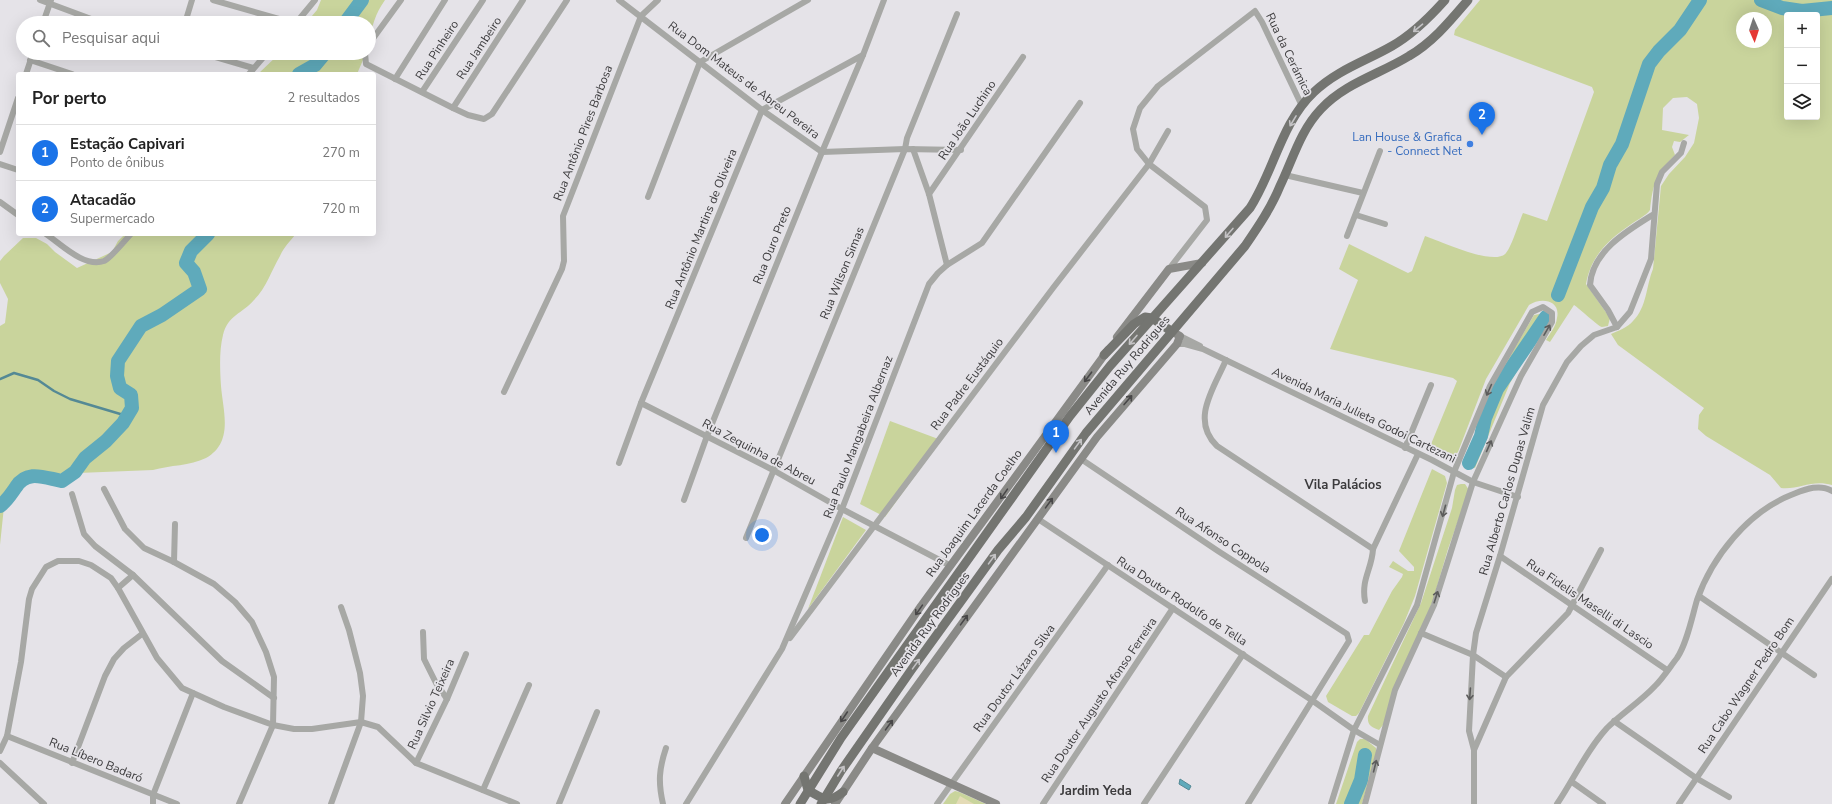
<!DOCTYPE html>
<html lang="pt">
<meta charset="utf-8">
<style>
:root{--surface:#fff;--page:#f6f6f6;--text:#222;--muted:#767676;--line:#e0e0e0;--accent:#1a73e8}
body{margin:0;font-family:"Nunito Sans",sans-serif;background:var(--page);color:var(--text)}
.controls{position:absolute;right:12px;top:12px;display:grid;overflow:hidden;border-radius:4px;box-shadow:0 4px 16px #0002}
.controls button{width:36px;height:36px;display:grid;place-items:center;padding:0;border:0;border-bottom:1px solid var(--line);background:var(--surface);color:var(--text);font:20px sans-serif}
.compass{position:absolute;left:1736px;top:12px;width:36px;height:36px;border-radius:50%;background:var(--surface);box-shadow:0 4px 16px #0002;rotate:177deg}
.you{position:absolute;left:762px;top:535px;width:14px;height:14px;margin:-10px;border:3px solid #fff;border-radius:50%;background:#1a73e8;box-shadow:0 0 0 6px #1a73e833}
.badge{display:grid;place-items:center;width:26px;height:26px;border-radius:50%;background:var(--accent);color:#fff;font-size:13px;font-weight:700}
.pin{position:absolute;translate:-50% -33px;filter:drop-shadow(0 1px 2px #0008)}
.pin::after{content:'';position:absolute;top:21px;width:14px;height:12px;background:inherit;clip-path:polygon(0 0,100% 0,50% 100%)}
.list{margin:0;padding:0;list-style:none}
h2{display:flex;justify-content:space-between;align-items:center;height:52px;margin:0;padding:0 16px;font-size:17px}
h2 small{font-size:13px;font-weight:400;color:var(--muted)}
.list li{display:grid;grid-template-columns:26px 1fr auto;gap:12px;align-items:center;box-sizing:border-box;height:56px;padding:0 16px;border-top:1px solid var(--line)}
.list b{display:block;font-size:15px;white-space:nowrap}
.list p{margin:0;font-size:13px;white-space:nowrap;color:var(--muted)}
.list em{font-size:13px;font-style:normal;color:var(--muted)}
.icon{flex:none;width:22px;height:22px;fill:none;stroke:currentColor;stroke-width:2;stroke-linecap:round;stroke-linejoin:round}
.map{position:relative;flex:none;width:1832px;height:804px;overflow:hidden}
.search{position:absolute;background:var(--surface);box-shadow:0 4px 16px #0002;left:16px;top:16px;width:360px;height:44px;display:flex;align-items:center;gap:10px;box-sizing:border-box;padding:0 14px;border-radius:22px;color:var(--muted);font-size:15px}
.panel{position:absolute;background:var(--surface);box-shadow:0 4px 16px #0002;left:16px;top:72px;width:360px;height:164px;border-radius:4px}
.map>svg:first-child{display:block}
.green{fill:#c9d49c;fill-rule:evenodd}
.sand{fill:#e4dbb6}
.water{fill:#5faabb;stroke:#548995}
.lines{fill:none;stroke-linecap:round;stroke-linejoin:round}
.stream{stroke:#548995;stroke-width:2.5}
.river{stroke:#5faabb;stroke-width:14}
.street{stroke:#a7a8a5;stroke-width:6}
.secondary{stroke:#8a8a87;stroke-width:8}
.primary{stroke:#747571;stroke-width:9}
.oneway{stroke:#c3c2c4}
.oneway2{stroke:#5c5c5c}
.oneway3{stroke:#484748}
.shop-dot{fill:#3f7fe0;stroke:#e5e3e8;stroke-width:1.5}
.labels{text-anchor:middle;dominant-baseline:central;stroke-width:3.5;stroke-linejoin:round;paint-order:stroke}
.street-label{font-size:12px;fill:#3c3b3d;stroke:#e5e3e8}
.shop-label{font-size:12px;fill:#366cbe;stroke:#e5e3e8;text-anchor:end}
.neighbourhood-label{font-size:13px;font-weight:bold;fill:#3c3b3d;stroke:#e5e3e8}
</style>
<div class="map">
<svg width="1832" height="804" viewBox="0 0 1832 804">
<rect width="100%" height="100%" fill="#e5e3e8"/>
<!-- green -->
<g class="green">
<path d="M 321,0 L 385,0 C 375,14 372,26 369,43 L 369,23 L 306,23 L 317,10 Z"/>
<path d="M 1480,0 L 1832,0 L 1832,485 C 1812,479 1799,490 1781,488 L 1770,475 L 1706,436 L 1698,429 L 1699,415 L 1704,408 L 1618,345 L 1611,334 C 1618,331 1628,327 1633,321 C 1647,307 1646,286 1653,269 L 1661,186 L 1669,174 L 1685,157 L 1694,143 L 1699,118 L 1697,104 L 1687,97 L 1673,98 L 1663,108 L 1662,130 L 1689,135 L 1680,142 L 1674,141 L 1672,147 L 1675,155 C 1656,174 1653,183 1650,210 C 1646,216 1636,220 1630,225 C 1608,240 1591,256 1586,284 L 1610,318 L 1608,326 C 1608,326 1602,327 1602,327 C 1599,327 1579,308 1574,305 L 1550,342 L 1546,340 C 1550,333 1556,327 1557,318 C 1561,300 1541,297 1529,305 L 1486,379 L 1458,452 L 1454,456 L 1447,458 L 1429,449 L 1457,381 L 1453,378 L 1330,349 L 1358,280 L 1339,269 L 1349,244 L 1408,273 L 1412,271 L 1425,236 C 1440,241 1495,267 1506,253 C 1512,246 1519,222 1523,213 L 1547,221 L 1594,92 L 1592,87 L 1454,35 L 1455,30 ZM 1787,15 L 1817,15 L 1817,117 L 1787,117 ZM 1742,18 L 1766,18 L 1766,42 L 1742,42 Z"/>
<path d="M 280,53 L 366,53 L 357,74 L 258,74 Z"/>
<path d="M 125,234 L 296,234 C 290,241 284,247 280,256 C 271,271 267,287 254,300 C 242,314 228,315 223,335 C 219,351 220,370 221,386 C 223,411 234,442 206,458 C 190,466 170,465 153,470 L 53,474 L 29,473 L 5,497 L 0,545 L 0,326 L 5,323 L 8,299 L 0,283 L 0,261 L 4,256 L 23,238 L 36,238 L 47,244 L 55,252 L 77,268 L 112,252 L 118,241 Z"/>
<path d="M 1539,314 L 1546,319 L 1545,324 L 1510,383 L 1475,468 L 1464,465 L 1489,399 L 1507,361 L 1534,315 Z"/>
<path d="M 890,421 L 941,440 L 885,517 L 860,504 Z"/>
<path d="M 1432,469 L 1445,476 L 1447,483 L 1415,596 L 1404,623 L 1359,713 L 1356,716 L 1352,716 L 1328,702 L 1326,696 L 1364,635 L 1369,635 L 1392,591 L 1402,577 L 1403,574 L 1389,567 L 1393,561 L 1408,571 L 1414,571 L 1414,567 L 1399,551 Z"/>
<path d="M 1461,484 L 1465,484 L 1469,490 L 1448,549 L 1433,600 L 1383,725 L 1379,730 C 1371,727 1367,725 1368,716 L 1421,603 L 1452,508 L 1455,490 L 1457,485 Z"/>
<path d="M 843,517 L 866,530 L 808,609 Z"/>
<path d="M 1360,739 L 1365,739 L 1376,748 L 1376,753 L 1362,804 L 1336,804 L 1357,742 Z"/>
<path d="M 955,791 L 959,792 L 986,804 L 943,804 L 950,794 Z"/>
</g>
<!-- sand -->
<path class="sand" d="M 960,796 L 974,804 L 956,804 Z"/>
<!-- water -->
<path class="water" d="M 1180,779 L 1191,786 L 1189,790 L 1179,784 Z"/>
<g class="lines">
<!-- stream -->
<path class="stream" d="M 0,379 L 14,373 L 38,380 L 54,391 L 70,399 L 127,416"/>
<!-- river -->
<g class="river">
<path d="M 1761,0 L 1782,8 L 1802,11 L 1832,8"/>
<path d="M 345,23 L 362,0"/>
<path d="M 299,74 L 315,65 L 325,53"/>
<path d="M 1558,295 L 1592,207 L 1603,188 L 1610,165 L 1622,144 L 1649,64 L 1659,51 L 1680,30 L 1700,0"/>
<path d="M 1469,463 L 1481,436 L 1485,418 L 1497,389 L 1546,317"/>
<path d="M 0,506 C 7,501 11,494 16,487 C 27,469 45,478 62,481 L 75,472 L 85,458 L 106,441 L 123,423 L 132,408 L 131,395 L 120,388 L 117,376 L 118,361 L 141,326 L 162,315 L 200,289 L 194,272 L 186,263 L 191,251 L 208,234"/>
<path d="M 1351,804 L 1361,780 L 1365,755"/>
</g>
<!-- street -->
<g class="street">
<path d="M 40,0 L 102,23"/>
<path d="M 213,0 L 293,23"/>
<path d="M 619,0 L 762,110 L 822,152 L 905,149 L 961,150"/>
<path d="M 43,23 L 51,0"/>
<path d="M 185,23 L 192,0"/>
<path d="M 296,23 L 315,0"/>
<path d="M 369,44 L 401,0"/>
<path d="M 202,53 L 253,68"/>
<path d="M 365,53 L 366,64 L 453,108 L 468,115 L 484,119 L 492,114 L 567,0"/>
<path d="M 30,60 L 72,74"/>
<path d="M 26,74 L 33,53"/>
<path d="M 249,74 L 267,53"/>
<path d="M 395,79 L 445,0"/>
<path d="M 422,92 L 483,0"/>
<path d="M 453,108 L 523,0"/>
<path d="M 913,149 L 929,194 L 947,265"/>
<path d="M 0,152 L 18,98"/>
<path d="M 0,164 L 18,170"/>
<path d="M 1285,175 L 1363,193"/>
<path d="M 929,194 L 1023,57"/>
<path d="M 648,197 L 700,62 L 808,0"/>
<path d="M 0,202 L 18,215"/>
<path d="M 1356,215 L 1385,224"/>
<path d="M 46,234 C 61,244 84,268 104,261 C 111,258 125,240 131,234"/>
<path d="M 1347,236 L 1380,151"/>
<path d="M 1169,269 L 1207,220 L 1205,207 L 1149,164 L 1137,149 L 1133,129 L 1140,108 L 1158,86 L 1255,11 L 1262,22 L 1302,106"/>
<path d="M 1617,327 L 1608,310 L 1590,285 C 1592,251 1628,230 1654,214"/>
<path d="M 1180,336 L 1200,346"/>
<path d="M 1177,344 L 1185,344 L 1203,349 L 1432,460 L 1473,482 L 1518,497"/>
<path d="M 1226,360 C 1214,388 1190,420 1217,446 L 1373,549"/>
<path d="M 504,392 L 562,269 L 564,261 L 563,216 L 641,16 L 658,0"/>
<path d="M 641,403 L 773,470 L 842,509 L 951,566"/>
<path d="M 1405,448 L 1431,385"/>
<path d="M 1081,459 L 1218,551 L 1347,634 L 1349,641 L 1248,804"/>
<path d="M 619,463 L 641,403 L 762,110 L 863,55"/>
<path d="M 104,489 L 125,529 L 144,548 L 174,562 L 214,584 L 235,602 L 252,622 L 266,652 L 274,677 L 273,725 L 239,804"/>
<path d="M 72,494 L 84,534 L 95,546 L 133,575 L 222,661 L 274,698"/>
<path d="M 684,500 L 707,436 L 822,152 L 863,55 L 884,0"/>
<path d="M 1038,519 L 1313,701 L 1354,730 L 1380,745"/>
<path d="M 746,538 L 905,149 L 907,138 L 957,14"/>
<path d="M 1500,556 L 1667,670"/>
<path d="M 174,562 L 175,524"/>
<path d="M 118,588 L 133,575"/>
<path d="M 1699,596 L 1814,675"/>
<path d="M 1365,601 C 1361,579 1372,569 1373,549 L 1418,454"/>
<path d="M 423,632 L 424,659 L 436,683 L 447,699"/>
<path d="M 1421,633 L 1473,655 L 1506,677"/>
<path d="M 790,638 L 1053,288 L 1149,164 L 1168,131"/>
<path d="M 1614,721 L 1696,778 L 1729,797"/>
<path d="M 7,736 L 177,804"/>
<path d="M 1474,750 L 1469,731 L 1473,655 L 1476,633 L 1500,556 L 1543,405 L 1567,362 L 1581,346 L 1594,335 L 1617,327 L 1630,312 L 1651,259 L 1657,184 L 1662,172 L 1681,153 L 1684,143"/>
<path d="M 0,751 L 7,736 L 21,662 L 29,599 L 32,589 L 46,567 L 58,561 L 79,561 L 91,565 L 111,578 L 118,588 L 157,658 L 182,688 L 224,707 L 273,725 L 294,729 L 312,729 L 361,722 L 378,727 L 416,763 L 517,804"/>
<path d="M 0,763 L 44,804"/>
<path d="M 72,763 L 105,676 L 114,659 L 124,648 L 142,634"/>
<path d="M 416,763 L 447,699 L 466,654"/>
<path d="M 1572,782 L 1603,804"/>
<path d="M 483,790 L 529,685"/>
<path d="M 153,804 L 153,795 L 193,693"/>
<path d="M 331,804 L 361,722 L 363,696 L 360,673 L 349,630 L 341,607"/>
<path d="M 559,804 L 597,712"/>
<path d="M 663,804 C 658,782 659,769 666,748"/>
<path d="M 686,804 L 782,649 L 842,509 L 929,284 L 938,273 L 947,265 L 982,243 L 1080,103"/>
<path d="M 937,804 L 1108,565"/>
<path d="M 1043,804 L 1173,608"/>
<path d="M 1144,804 L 1243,654"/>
<path d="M 1331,804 L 1354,730 L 1417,605 L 1454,472 L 1490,386 L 1532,312 L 1543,307 L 1552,313 L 1552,322 L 1521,376 L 1473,482 L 1434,605 L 1395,690 L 1365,804"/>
<path d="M 1474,804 L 1474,750 L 1506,677 L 1568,613 L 1601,550"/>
<path d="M 1557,804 C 1574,779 1586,751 1607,728 C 1622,713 1640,702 1655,686 C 1663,678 1670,667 1677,658 C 1687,643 1692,617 1697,600 C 1712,557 1748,512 1791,495 C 1804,490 1819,483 1832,491"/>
<path d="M 1679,804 L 1832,579"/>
</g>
<!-- secondary -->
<g class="secondary">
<path d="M 1117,337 L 1169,269 L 1202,263"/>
<path d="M 872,748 L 996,804"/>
<path d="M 785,804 L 921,606 L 1108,350"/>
<path d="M 835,804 L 872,748 L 1097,437 L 1177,344 L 1180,336 L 1171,331"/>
</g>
<!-- primary -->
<g class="primary">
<path d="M 1104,355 L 1134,324 L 1145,317 L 1152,318 L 1171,331"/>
<path d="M 804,776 L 808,790 C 824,799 827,804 843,792"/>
<path d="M 800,804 L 841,738 L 1070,416 L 1110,366 L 1250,208 C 1274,171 1281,123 1314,92 C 1337,70 1366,61 1392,46 C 1413,34 1429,18 1445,0"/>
<path d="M 821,804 L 841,771 L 912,669 L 998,550 L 1026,517 L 1086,433 L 1245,246 C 1258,227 1271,208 1280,186 C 1293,159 1300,131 1321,109 C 1345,83 1380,74 1409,56 C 1433,42 1450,21 1468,0"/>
</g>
</g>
<!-- one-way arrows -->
<defs><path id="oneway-shaft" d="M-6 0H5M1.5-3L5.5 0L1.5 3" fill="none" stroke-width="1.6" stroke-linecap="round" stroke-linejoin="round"/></defs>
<g class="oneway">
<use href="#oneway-shaft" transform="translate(1418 28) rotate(140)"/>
<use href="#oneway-shaft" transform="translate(1293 121) rotate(121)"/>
<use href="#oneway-shaft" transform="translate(1229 233) rotate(131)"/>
<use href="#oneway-shaft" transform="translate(1133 340) rotate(131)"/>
<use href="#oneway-shaft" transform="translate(1078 444) rotate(-54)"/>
<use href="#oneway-shaft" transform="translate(992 559) rotate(-54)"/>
<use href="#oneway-shaft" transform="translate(916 664) rotate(-54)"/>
<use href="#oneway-shaft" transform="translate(841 771) rotate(-57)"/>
</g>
<g class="oneway2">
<use href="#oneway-shaft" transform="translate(1547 330) rotate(-60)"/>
<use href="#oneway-shaft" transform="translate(1489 390) rotate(114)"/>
<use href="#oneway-shaft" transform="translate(1489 446) rotate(-66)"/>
<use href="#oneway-shaft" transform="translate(1444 511) rotate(105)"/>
<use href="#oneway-shaft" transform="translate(1436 597) rotate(-72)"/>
<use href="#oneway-shaft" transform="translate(1470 694) rotate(94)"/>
<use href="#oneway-shaft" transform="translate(1375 766) rotate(-76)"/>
</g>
<g class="oneway3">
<use href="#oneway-shaft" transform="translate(1088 377) rotate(127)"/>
<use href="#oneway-shaft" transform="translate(1128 400) rotate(-49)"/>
<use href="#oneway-shaft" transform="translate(1004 494) rotate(125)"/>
<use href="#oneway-shaft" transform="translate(1049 503) rotate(-54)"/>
<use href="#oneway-shaft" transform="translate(919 610) rotate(125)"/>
<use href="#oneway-shaft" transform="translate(964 620) rotate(-54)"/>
<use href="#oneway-shaft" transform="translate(844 717) rotate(124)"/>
<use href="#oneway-shaft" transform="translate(889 725) rotate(-54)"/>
</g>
<!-- markers -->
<circle class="shop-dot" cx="1470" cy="144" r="4"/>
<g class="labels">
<!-- street labels -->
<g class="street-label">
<text transform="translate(479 48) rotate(-57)">Rua Jambeiro</text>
<text transform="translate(437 50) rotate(-57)">Rua Pinheiro</text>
<text transform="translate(1289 54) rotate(64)">Rua da Cerámica</text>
<text transform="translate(744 80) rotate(37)">Rua Dom Mateus de Abreu Pereira</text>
<text transform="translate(967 120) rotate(-56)">Rua João Luchino</text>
<text transform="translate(583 133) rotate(-69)">Rua Antônio Pires Barbosa</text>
<text transform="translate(701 229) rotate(-68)">Rua Antônio Martins de Oliveira</text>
<text transform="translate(772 245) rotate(-68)">Rua Ouro Preto</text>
<text transform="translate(842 273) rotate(-68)">Rua Wilson Simas</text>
<text transform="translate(1127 365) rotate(-50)">Avenida Ruy Rodrigues</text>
<text transform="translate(967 384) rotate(-53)">Rua Padre Eustáquio</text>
<text transform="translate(1364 415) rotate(26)">Avenida Maria Julieta Godoi Cartezani</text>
<text transform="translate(858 437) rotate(-69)">Rua Paulo Mangabeira Albernaz</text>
<text transform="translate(759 452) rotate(28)">Rua Zequinha de Abreu</text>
<text transform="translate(1507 491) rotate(-74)">Rua Alberto Carlos Dupas Valim</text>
<text transform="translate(974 513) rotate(-54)">Rua Joaquim Lacerda Coelho</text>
<text transform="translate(1223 540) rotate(33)">Rua Afonso Coppola</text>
<text transform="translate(1182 601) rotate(33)">Rua Doutor Rodolfo de Tella</text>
<text transform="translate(1590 604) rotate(34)">Rua Fidelis Maselli di Lascio</text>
<text transform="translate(930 624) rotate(-54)">Avenida Ruy Rodrigues</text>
<text transform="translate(1014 678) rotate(-54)">Rua Doutor Lázaro Silva</text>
<text transform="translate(1746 685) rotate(-56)">Rua Cabo Wagner Pedro Bom</text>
<text transform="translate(1099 700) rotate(-56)">Rua Doutor Augusto Afonso Ferreira</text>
<text transform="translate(431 704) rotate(-66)">Rua Silvio Teixeira</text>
<text transform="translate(96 760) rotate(22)">Rua Líbero Badaró</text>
</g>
<!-- shop labels -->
<g class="shop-label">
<text x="1462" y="137">Lan House &amp; Grafica<tspan x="1462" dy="14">- Connect Net</tspan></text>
</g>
<!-- neighbourhood labels -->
<g class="neighbourhood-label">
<text x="1343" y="485">Vila Palácios</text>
<text x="1096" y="791">Jardim Yeda</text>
</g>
</g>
</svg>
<div class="controls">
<button>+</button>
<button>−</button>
<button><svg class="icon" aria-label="layers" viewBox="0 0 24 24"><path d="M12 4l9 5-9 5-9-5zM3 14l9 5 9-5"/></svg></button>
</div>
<svg class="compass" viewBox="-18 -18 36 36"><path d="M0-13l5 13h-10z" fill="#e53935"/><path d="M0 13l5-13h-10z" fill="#767676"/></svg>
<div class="you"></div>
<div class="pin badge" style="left:1056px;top:453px">1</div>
<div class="pin badge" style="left:1482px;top:135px">2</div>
<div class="search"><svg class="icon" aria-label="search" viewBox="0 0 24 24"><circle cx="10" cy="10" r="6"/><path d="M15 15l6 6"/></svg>Pesquisar aqui</div>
<section class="panel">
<h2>Por perto<small>2 resultados</small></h2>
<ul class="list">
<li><span class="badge">1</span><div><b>Estação Capivari</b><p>Ponto de ônibus</p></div><em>270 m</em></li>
<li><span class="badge">2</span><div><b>Atacadão</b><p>Supermercado</p></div><em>720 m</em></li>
</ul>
</section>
</div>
